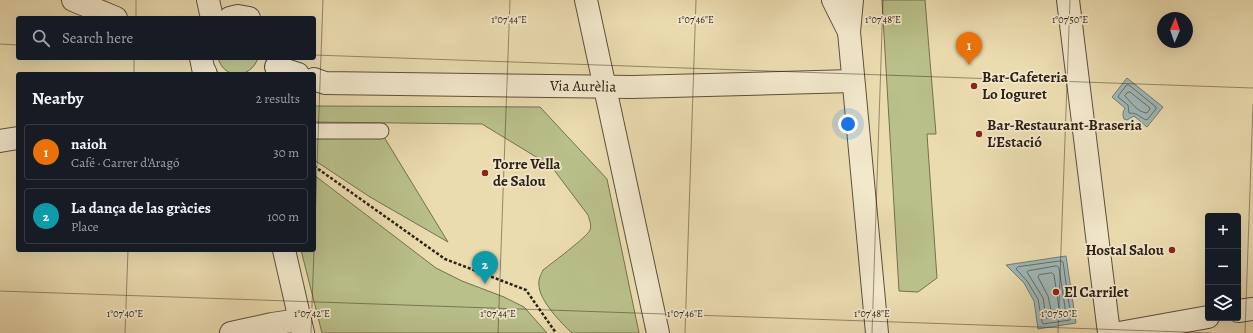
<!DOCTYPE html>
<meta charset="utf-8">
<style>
:root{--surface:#171b24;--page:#20242c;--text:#f1f3f6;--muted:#9ea1a6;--line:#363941;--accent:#0b8043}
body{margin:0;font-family:Alegreya,serif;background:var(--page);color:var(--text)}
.controls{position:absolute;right:12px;bottom:12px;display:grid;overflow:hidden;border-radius:4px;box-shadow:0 4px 16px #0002}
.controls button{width:36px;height:36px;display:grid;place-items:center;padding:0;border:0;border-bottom:1px solid var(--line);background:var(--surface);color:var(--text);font:20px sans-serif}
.compass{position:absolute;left:1157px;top:12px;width:36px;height:36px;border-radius:50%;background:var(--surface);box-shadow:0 4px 16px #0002;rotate:2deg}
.you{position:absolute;left:848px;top:124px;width:14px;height:14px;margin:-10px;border:3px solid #fff;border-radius:50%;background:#1a73e8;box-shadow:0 0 0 6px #1a73e833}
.badge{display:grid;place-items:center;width:26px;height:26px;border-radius:50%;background:var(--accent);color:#fff;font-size:13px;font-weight:700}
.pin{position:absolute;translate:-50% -33px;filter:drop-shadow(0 1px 2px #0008)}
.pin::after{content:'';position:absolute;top:21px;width:14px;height:12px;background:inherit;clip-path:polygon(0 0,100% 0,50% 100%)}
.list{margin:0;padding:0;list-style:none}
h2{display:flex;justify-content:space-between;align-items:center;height:52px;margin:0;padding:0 16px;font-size:17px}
h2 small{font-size:13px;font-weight:400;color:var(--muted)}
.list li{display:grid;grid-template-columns:26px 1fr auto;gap:12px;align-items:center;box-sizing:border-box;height:56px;margin:0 8px 8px;padding:0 8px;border:1px solid var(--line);border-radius:4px}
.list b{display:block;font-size:15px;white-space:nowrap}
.list p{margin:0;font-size:13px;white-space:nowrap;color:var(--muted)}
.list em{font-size:13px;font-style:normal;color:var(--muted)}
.icon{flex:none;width:22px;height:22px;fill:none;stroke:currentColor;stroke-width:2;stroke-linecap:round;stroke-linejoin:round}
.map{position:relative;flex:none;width:1253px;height:333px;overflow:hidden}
.search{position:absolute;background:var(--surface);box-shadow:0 4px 16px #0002;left:16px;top:16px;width:300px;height:44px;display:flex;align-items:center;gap:10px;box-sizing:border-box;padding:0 14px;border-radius:4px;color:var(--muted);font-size:15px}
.panel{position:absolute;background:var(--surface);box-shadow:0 4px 16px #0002;left:16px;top:72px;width:300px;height:180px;border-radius:4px}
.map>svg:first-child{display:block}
.green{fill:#b9c08a;stroke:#737050}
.water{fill:#9fb8b8;stroke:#717b77}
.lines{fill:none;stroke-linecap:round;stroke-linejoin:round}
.shore{stroke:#666c66;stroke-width:1}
.service-casing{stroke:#5c4f3c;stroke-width:17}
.minor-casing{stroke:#5c4f3c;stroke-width:24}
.path{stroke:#2d2015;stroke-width:2.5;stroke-dasharray:3 2;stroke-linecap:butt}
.service{stroke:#f2e8cc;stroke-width:15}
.minor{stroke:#f2e8cc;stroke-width:22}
.ticks{fill:none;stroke:#2d2015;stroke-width:1;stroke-opacity:0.45}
.poi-dot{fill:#8f2418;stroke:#f2e8cc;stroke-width:1.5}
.labels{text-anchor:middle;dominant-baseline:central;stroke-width:3.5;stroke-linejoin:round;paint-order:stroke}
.poi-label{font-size:15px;font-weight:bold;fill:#2d2015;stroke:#f2e8cc;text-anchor:start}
.street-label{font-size:15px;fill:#2d2015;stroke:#f2e8cc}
.ticks-label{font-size:10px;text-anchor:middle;fill:#2d2015;stroke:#f2e8cc;stroke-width:3.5;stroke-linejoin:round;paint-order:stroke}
</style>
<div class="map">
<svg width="1253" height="333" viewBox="0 0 1253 333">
<rect width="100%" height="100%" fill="#ebdcb0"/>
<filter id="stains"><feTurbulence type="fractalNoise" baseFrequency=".005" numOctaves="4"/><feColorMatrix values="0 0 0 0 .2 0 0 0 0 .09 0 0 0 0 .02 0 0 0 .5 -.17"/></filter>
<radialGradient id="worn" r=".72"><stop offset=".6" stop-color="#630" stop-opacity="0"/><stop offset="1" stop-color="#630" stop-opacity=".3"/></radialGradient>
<!-- green -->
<g class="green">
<path d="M 882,0 L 925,0 L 936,134 L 927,134 L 937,278 L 918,292 L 899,291 Z"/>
<path d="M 218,58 L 258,58 C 251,79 224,80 218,58 Z"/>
<path d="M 314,106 L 540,107 L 607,179 L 639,333 L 572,333 C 561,323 539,300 539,285 C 538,279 541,275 543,270 C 552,263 587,237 590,230 C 592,225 589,219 588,215 L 551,166 L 482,124 L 314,122 Z"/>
<path d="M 314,135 L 384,137 L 448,242 L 370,197 L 314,160 Z"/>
<path d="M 314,175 L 436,268 L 462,281 L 504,297 L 524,307 L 547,333 L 322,333 L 301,250 L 314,250 Z"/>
</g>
<!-- water -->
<g class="water">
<path d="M 1127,78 L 1163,107 L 1147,127 L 1134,116 L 1127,120 L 1124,119 C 1122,114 1123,112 1125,108 L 1112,97 Z"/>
<path d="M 1066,256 L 1076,323 L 1038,329 L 1034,301 L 1024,283 L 1006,265 Z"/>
</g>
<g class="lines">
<!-- shore -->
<g class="shore">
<path d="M 1127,85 L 1129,85 L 1156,107 L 1156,109 L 1147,120 C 1139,118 1140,113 1129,113 L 1128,105 L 1118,97 L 1119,95 Z"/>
<path d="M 1128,92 L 1130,92 L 1149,107 L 1150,109 L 1147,113 C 1137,112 1132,103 1125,96 Z"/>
<path d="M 1061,261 L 1063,262 L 1071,318 L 1070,320 L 1043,324 L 1042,322 L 1038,299 L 1027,281 L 1016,269 L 1018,267 Z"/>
<path d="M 1057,266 L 1059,268 L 1066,314 L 1064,316 L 1047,318 L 1046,317 L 1043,298 L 1027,272 L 1028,271 Z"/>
<path d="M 1052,273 L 1054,275 L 1059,308 L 1058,310 L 1053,311 L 1051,310 L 1048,296 L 1038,277 L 1039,275 Z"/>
</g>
<!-- service casing -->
<g class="service-casing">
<path id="service" d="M 314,131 L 381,131"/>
</g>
<!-- minor casing -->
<g class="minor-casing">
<g id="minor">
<path d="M 73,0 L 116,18"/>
<path d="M 208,0 L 212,18"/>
<path d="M 586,0 L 658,333"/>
<path d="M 833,0 L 849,32"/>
<path d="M 852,0 L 849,32 L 877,333"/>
<path d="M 1068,0 L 1109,333"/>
<path d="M 230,18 L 238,16 L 249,18"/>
<path d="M 201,58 L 203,68 L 206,74"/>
<path d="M 276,67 L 298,74"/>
<path d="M 314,79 L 325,83 L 632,87 L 853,81"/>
<path d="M 0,141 L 18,138"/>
<path d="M 284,250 L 303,333"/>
<path d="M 1238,311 L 1253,309"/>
<path d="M 231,333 L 272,324 L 299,320"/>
<path d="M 1119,333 L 1208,317"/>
</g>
</g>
<!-- path -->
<path class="path" d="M 314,166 L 445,259 L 526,290 L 556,333"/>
<!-- service -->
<use href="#service" class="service"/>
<!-- minor -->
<use href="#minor" class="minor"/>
</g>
<!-- ticks -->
<path class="ticks" d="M 136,18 L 136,0M 0,44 L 18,45M 314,55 L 1253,88M 134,74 L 134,58M 0,291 L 1212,333M 125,333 L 128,250M 311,333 L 323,0M 498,333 L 510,0M 685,333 L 696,0M 872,333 L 883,0M 1058,333 L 1070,0M 1245,333 L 1253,104"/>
<!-- markers -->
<g class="poi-dot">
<circle cx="974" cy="86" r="4"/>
<circle cx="979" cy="134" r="4"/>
<circle cx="485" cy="173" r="4"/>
<circle cx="1172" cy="250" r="4"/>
<circle cx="1056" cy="292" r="4"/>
</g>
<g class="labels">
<!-- poi labels -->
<g class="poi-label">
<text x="982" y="77">Bar-Cafeteria<tspan x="982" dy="17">Lo Ioguret</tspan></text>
<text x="987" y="125">Bar-Restaurant-Braseria<tspan x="987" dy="17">L'Estació</tspan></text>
<text x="493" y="164">Torre Vella<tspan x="493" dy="17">de Salou</tspan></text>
<text x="1164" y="250" text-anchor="end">Hostal Salou</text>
<text x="1064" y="292">El Carrilet</text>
</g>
<!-- street labels -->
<g class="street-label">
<text transform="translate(583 86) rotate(1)">Via Aurèlia</text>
</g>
</g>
<g class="ticks-label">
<text x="509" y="23">1°07'44"E</text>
<text x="696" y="23">1°07'46"E</text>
<text x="883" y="23">1°07'48"E</text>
<text x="1070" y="23">1°07'50"E</text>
<text x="125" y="317">1°07'40"E</text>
<text x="312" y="317">1°07'42"E</text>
<text x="498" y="317">1°07'44"E</text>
<text x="685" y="317">1°07'46"E</text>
<text x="872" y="317">1°07'48"E</text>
<text x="1059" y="317">1°07'50"E</text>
</g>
<rect width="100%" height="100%" filter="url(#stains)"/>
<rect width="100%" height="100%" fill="url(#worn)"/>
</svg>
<div class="controls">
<button>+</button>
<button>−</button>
<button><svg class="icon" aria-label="layers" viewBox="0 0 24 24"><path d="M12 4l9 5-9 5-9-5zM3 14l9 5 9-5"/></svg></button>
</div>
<svg class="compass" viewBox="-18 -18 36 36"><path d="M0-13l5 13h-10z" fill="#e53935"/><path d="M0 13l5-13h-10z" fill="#9ea1a6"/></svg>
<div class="you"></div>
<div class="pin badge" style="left:969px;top:65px;background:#e8710a">1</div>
<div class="pin badge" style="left:485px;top:284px;background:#0f9aa8">2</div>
<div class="search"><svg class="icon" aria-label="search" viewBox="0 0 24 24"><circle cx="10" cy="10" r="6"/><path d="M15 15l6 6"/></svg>Search here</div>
<section class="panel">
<h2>Nearby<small>2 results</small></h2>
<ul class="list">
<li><span class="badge" style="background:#e8710a">1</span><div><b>naioh</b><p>Café · Carrer d'Aragó</p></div><em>30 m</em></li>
<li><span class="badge" style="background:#0f9aa8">2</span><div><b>La dança de las gràcies</b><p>Place</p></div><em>100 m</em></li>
</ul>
</section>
</div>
